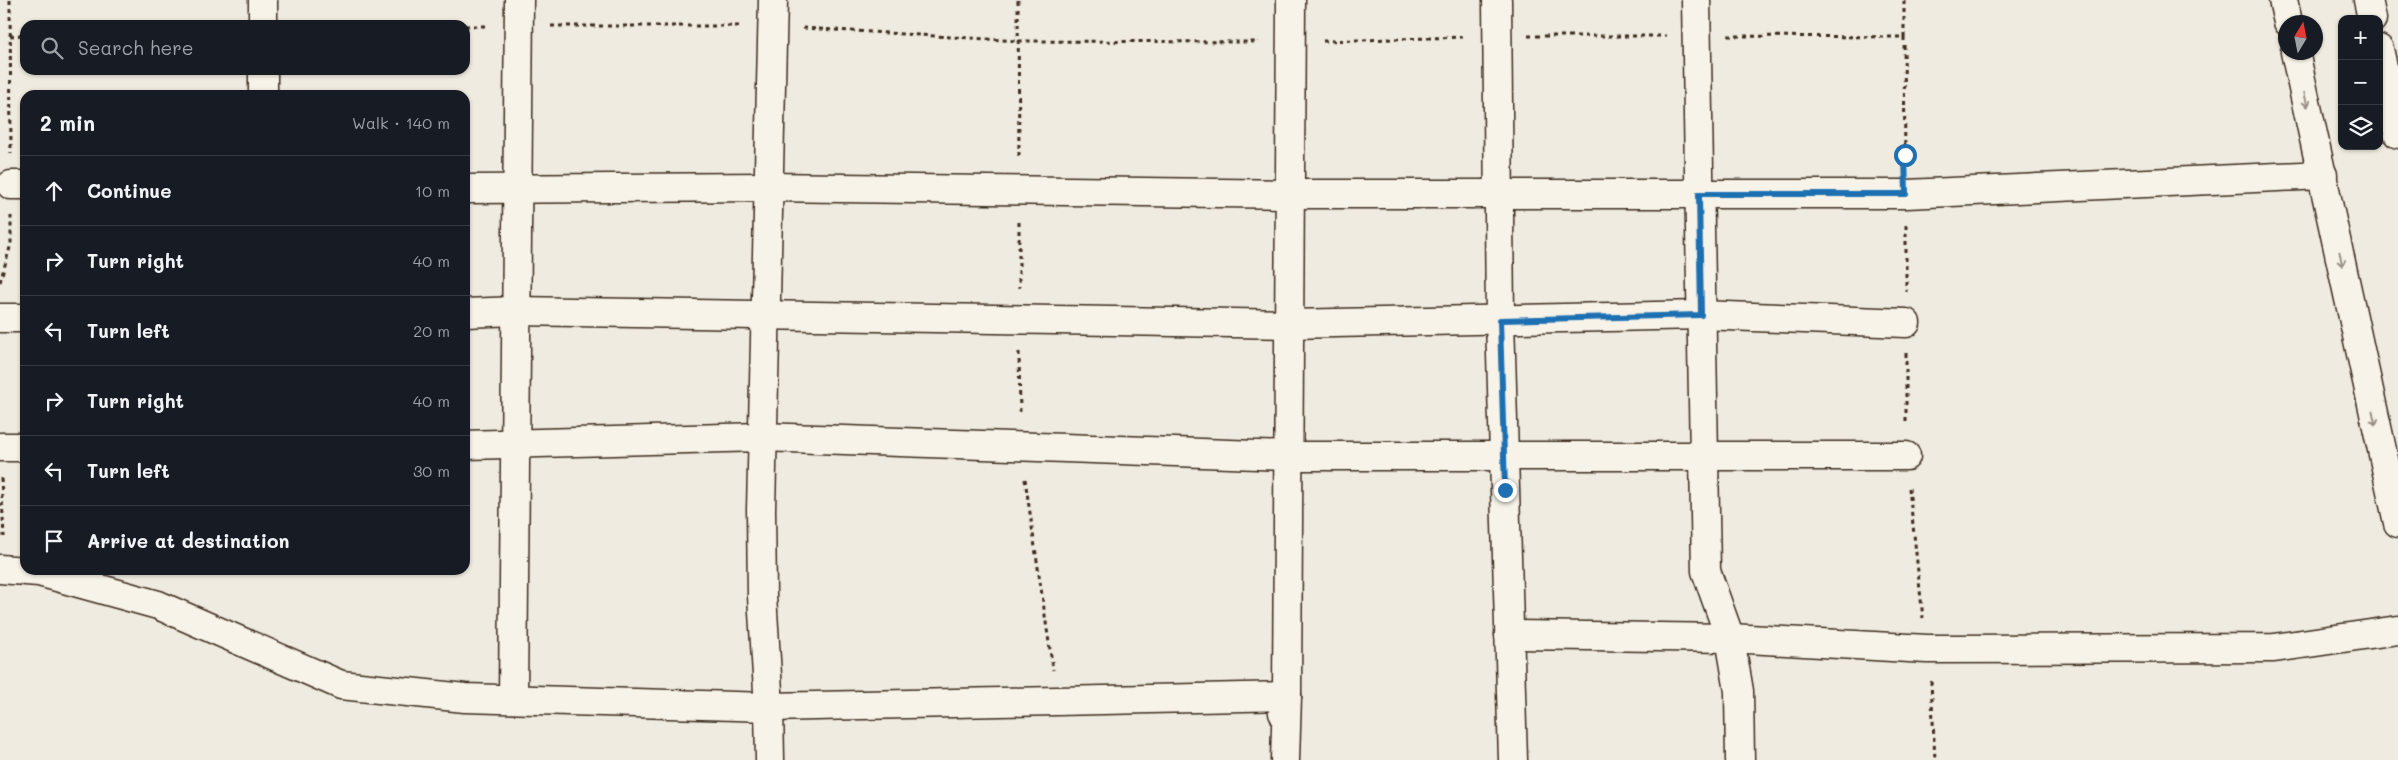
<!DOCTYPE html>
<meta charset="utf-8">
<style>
:root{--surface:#171b24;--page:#242831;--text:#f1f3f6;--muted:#9ea1a6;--line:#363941}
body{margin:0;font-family:Mali,sans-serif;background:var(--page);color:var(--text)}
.controls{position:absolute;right:15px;top:15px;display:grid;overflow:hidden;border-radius:10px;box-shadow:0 1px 4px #0004}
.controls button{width:45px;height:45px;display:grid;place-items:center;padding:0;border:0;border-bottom:1px solid var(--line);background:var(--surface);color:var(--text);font:25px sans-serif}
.compass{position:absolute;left:2278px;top:15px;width:45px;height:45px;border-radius:50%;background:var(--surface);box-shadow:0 1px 4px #0004;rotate:10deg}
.stop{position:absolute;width:15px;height:15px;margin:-11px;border:4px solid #1f6fb2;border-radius:50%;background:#fff}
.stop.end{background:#1f6fb2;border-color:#fff;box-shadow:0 1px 5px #0008}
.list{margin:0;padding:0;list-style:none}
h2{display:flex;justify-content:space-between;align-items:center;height:65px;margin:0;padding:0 20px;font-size:21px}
h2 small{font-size:16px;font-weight:400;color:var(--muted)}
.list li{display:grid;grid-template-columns:32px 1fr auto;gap:15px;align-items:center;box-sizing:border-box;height:70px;padding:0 20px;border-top:1px solid var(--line)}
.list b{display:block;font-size:19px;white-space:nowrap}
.list em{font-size:16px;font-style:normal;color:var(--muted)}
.icon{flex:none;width:28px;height:28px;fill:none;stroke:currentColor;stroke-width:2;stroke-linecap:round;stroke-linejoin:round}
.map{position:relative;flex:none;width:2398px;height:760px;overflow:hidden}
.search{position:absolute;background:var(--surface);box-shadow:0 1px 4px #0004;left:20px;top:20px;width:450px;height:55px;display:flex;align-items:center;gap:12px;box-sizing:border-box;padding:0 18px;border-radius:15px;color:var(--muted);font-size:19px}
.panel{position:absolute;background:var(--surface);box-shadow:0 1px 4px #0004;left:20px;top:90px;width:450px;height:485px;border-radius:15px}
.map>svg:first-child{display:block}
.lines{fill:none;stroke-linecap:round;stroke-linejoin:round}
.minor-casing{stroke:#3b2a1e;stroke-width:31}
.major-casing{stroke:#3b2a1e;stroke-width:31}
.path{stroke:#3b2a1e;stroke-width:3;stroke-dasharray:4 4;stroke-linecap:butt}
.minor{stroke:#f7f3e8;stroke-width:28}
.major{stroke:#f7f3e8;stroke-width:28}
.oneway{stroke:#998e83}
.route{stroke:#1f6fb2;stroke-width:6}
</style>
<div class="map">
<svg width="2398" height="760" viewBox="0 0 2398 760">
<rect width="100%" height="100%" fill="#efebe0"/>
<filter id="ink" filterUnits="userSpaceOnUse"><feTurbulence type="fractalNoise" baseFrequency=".02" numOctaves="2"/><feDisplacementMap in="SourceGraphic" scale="10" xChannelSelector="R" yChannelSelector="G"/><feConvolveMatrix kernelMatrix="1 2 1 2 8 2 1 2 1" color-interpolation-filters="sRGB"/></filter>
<g filter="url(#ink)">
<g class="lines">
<!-- minor casing -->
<g class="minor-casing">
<g id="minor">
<path d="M 263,0 L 263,25"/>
<path d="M 1497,0 L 1500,320 L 1513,760"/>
<path d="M 1696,0 L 1706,571 L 1730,638 L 1739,691 L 1740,760"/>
<path d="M 263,70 L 263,95"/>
<path d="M 11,185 L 25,185"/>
<path d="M 465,189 L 768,187 L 1290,194 L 1906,194 L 2323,175"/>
<path d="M 465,313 L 516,311 L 1289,324 L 1701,315 L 1906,323"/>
<path d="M 0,318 L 25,318"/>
<path d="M 465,445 L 762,437 L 1288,456 L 1906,456"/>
<path d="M 0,447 L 25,447"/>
<path d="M 0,569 L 39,572 L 158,605 L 341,685 L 465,698 L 769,707 L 1287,696 L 1285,760"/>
<path d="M 1509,635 L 1730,638 L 1927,649 L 2274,648 L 2398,630"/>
<path d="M 513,699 L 519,0"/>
<path d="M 1283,713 L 1287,696 L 1291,0"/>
<path d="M 770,760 L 769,707 L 762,596 L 761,510 L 773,0"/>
</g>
</g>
<!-- major casing -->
<g class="major-casing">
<g id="major">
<path d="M 2283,0 L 2288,22"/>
<path d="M 2368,0 L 2372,19"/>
<path d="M 2379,49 L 2398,134"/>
<path d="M 2295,52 L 2398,523"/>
</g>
</g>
<!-- path -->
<g class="path">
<path d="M 10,0 L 11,154"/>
<path d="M 1018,0 L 1019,160"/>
<path d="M 465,26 L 487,26"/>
<path d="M 551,26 L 742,26"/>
<path d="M 803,28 L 1019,41 L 1259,42"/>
<path d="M 10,36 L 25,35"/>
<path d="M 1528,36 L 1666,36"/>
<path d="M 1728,36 L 1904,37 L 1905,164"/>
<path d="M 1904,37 L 1904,0"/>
<path d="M 1323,41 L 1466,37"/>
<path d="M 1019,222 L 1019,288"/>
<path d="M 1906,225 L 1906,292"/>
<path d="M 0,282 L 11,244 L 11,216"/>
<path d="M 1019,352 L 1020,415"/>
<path d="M 1906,353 L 1906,424"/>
<path d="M 1,478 L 4,537"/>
<path d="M 1025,479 L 1053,670"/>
<path d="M 1909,488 L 1923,618"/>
<path d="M 1931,681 L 1935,760"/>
</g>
<!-- minor -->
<use href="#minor" class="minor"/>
<!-- major -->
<use href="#major" class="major"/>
</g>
<!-- one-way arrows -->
<defs><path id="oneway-shaft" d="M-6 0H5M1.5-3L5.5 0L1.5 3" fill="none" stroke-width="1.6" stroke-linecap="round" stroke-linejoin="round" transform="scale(1.25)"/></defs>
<g class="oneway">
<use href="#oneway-shaft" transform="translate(2306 100) rotate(77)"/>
<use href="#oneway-shaft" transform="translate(2341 259) rotate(78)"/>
<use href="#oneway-shaft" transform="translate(2374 418) rotate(78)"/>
</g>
</g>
<g class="lines" filter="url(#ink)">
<!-- route -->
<path class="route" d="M 1505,490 L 1500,320 L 1701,315 L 1699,194 L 1906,194 L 1905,155"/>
</g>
</svg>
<div class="controls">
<button>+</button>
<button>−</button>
<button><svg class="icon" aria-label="layers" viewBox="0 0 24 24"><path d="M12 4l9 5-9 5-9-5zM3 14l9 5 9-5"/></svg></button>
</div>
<svg class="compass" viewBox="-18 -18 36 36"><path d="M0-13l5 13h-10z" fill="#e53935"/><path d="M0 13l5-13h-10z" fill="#9ea1a6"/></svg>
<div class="stop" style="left:1905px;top:155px"></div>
<div class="stop end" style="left:1505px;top:490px"></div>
<div class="search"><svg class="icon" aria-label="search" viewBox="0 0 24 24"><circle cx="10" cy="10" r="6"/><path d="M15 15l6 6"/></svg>Search here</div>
<section class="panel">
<h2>2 min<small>Walk · 140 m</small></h2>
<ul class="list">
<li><svg class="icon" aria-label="ahead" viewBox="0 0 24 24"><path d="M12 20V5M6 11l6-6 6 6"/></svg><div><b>Continue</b></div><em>10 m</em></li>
<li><svg class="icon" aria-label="right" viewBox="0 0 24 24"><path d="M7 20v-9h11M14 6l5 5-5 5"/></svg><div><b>Turn right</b></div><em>40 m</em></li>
<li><svg class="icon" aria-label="left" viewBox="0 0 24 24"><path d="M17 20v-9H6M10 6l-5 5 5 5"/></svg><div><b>Turn left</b></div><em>20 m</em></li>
<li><svg class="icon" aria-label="right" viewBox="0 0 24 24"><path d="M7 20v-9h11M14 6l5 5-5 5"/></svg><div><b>Turn right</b></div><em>40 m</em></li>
<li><svg class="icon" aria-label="left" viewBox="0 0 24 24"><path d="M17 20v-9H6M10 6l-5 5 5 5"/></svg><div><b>Turn left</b></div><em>30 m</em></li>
<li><svg class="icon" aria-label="arrive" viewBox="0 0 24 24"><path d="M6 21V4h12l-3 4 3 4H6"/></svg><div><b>Arrive at destination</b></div></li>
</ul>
</section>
</div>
